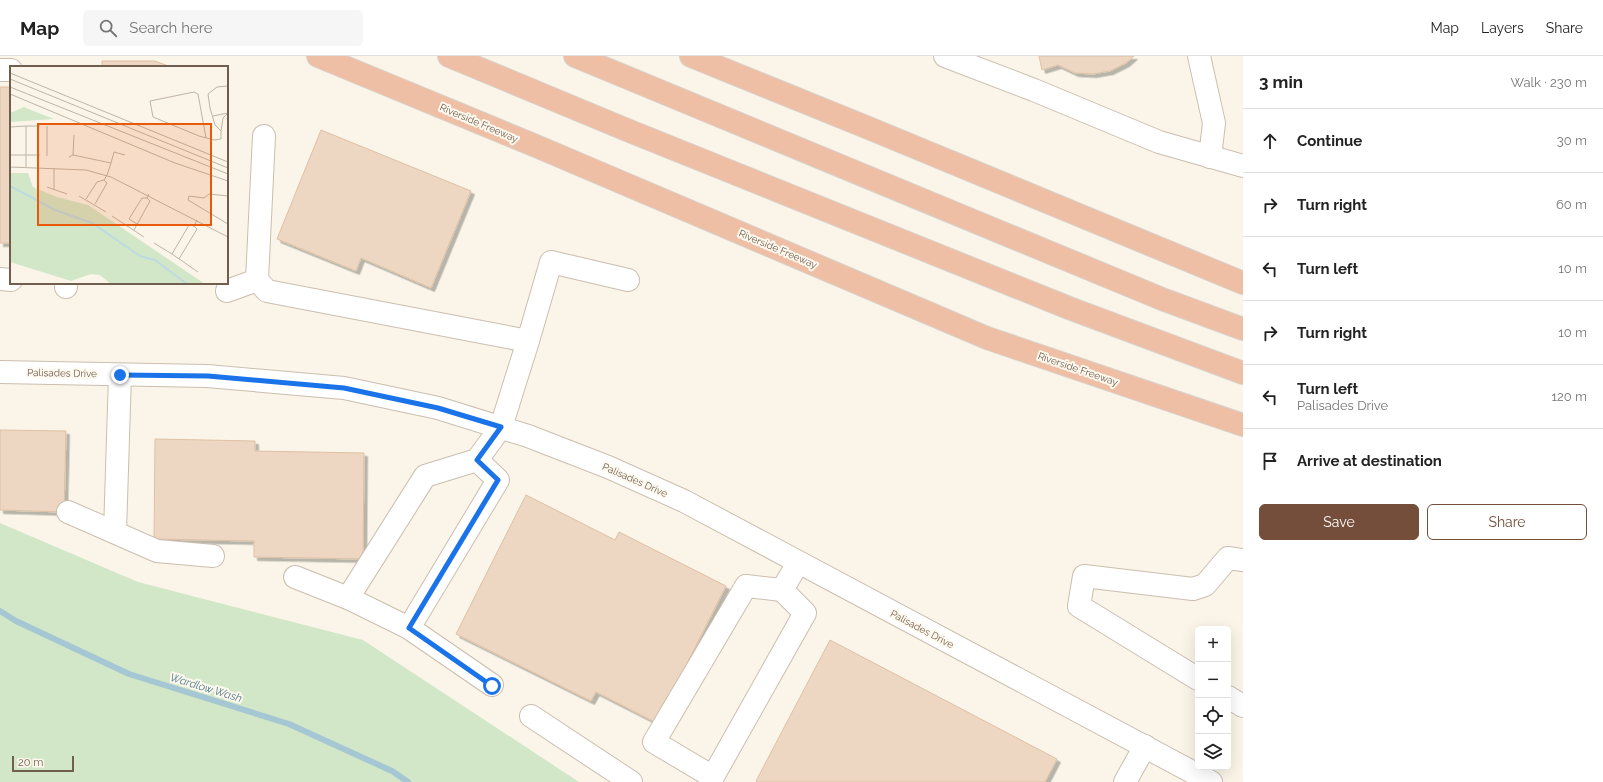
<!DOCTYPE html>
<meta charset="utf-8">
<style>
:root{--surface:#fff;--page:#f6f6f6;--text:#222;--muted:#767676;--line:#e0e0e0;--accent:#744d3b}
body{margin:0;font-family:Raleway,sans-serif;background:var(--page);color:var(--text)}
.controls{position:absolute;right:12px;bottom:12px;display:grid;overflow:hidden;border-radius:6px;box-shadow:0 4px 16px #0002}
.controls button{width:36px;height:36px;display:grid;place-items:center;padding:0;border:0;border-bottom:1px solid var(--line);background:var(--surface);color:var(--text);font:20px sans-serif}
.scale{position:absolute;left:12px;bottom:10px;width:62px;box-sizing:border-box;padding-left:4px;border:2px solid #725e4e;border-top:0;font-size:11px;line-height:14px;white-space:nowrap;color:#725e4e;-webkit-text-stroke:3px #fdf9ee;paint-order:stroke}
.stop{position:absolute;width:12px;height:12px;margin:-9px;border:3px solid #1a73e8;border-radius:50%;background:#fff}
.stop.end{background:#1a73e8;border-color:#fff;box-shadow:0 1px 4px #0008}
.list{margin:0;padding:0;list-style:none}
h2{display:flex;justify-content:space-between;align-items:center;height:52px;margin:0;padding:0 16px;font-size:17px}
h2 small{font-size:13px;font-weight:400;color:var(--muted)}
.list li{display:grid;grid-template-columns:26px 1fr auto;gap:12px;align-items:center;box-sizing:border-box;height:64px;padding:0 16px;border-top:1px solid var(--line)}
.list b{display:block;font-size:15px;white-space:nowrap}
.list p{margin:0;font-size:13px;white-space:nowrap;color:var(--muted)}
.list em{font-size:13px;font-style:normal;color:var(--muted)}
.actions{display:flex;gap:8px;padding:12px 16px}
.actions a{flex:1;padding:9px 0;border:1px solid var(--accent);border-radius:6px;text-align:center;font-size:14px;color:var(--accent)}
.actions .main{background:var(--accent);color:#fff}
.icon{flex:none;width:22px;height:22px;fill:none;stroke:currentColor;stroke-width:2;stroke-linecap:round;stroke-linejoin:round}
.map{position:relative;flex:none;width:1243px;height:726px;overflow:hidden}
header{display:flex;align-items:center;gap:24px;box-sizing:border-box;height:56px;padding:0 20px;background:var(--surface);border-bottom:1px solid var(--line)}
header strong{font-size:19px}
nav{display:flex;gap:22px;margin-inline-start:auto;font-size:14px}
.search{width:280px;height:36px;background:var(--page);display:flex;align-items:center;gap:10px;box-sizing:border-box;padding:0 14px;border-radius:6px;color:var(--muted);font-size:15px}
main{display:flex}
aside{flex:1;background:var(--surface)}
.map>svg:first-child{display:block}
.green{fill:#d1e7c7}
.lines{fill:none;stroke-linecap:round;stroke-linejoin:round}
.stream{stroke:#a5c7d3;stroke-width:6}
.building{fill:#edd7c2;stroke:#dec0a4;filter:url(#shadow)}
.minor-casing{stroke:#cbbeaf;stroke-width:24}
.highway-casing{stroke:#d8d2cd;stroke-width:24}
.minor{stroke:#fff;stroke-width:22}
.highway{stroke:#eebfa5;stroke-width:22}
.route{stroke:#1a73e8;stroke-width:5}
.labels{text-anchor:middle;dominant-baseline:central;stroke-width:4;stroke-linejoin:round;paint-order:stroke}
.street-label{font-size:10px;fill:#725e4e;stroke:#fdf9ee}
.water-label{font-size:11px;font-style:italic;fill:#4d798a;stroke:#fdf9ee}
.inset-river{fill:none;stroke:#bed9e2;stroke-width:2}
.inset-road{fill:none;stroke:#c0b4a5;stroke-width:1}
.view{fill:#e8590c;fill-opacity:0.15;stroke:#e8590c;stroke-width:2}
.inset-edge{fill:none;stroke:#725e4e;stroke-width:2}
</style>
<header>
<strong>Map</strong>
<div class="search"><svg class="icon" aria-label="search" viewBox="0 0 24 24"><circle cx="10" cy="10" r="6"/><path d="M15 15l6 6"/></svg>Search here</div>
<nav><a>Map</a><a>Layers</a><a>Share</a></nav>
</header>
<main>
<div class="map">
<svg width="1243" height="726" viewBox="0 0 1243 726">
<defs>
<filter id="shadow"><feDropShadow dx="3.5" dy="3.5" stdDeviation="0" flood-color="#0004"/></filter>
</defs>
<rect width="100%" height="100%" fill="#faf5e8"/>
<!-- green -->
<path class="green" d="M 0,467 L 138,526 L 363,584 L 579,726 L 0,726 Z"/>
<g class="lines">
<!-- stream -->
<path class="stream" d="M 0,555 L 16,565 L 129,618 L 289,668 L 392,715 L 408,726"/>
</g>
<!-- building -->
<g class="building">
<path d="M 1039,0 L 1134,0 L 1126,7 L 1110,15 L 1093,18 L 1075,17 L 1058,9 L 1042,14 Z"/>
<path d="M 102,5 L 155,5 L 171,11 L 102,11 Z"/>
<rect x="0" y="31" width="11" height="156"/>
<path d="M 321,74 L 471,135 L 431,232 L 361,202 L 356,215 L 277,183 Z"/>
<path d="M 0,374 L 66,375 L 64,456 L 0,454 Z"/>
<path d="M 155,383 L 255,385 L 255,395 L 364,397 L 363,503 L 254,501 L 254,485 L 154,483 Z"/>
<path d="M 526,439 L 615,484 L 619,476 L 726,530 L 657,667 L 596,636 L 591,645 L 456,578 Z"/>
<path d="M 830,584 L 1057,703 L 1045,726 L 758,726 L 756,725 Z"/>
</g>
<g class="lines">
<!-- minor casing -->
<g class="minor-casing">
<g id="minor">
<path d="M 945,0 L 1034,34 L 1159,86 L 1243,110"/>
<path d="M 1199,0 L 1214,67 L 1210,101"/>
<path d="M 0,14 L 11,14"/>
<path d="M 0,223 L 11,224"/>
<path d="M 257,224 L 267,235 L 528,285 L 551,206 L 628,224"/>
<path d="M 66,227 L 66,231"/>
<path d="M 227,235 L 257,224 L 264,80"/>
<path d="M 0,316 L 207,320 L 344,332 L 438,352 L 528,380 L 608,411 L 684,445 L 1211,726"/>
<path d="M 68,456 L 157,495 L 213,500"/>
<path d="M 115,476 L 120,319"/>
<path d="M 295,521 L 348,542 L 409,572 L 492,629"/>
<path d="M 348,542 L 425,420 L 477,404 L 501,371 L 528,285"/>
<path d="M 409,572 L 498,424 L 477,404"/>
<path d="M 1198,623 L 1079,550 L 1084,520 L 1193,533 L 1205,529 L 1228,502 L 1243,504"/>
<path d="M 1228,641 L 1243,650"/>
<path d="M 531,660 L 631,726"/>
<path d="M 713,721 L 654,686 L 746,530 L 782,534 L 798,507"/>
<path d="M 710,726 L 805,557 L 782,534"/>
<path d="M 1125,726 L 1145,690"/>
</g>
</g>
<!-- highway casing -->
<g class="highway-casing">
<g id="highway">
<path d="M 318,0 L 536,90 L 987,282 L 1243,369"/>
<path d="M 449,0 L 627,74 L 1069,252 L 1243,317"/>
<path d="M 575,0 L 1162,243 L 1243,273"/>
<path d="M 691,0 L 871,73 L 1243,227"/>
</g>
</g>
<!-- minor -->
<use href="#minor" class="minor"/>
<!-- highway -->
<use href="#highway" class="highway"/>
</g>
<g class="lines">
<!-- route -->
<path class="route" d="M 120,319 L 208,320 L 344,332 L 438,352 L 501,371 L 477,404 L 498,424 L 409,572 L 492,630"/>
</g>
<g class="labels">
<!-- street labels -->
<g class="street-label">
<text transform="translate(479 67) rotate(23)">Riverside Freeway</text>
<text transform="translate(778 193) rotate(23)">Riverside Freeway</text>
<text transform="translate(1078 313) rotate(19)">Riverside Freeway</text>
<text transform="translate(62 317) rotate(1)">Palisades Drive</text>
<text transform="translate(635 424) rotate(24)">Palisades Drive</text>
<text transform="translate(922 573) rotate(28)">Palisades Drive</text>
</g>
<!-- water labels -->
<g class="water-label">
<text transform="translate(206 632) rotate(17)">Wardlow Wash</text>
</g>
</g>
<!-- overview -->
<g transform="translate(10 10)">
<rect width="218" height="218" fill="#faf5e8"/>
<path d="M 14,41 L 26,46 L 44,53 L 0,56 L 0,47 ZM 0,107 L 18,107 L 23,121 L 47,131 L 78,139 L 195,218 L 101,218 L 90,209 L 81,208 L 61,215 L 0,196 Z" fill="#d1e7c7"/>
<path class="inset-river" d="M 0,120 L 45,144 L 82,157 L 130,190 L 145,194 L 177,218"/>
<path class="inset-road" d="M 0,7 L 218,96M 0,13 L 218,102M 0,21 L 218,108M 0,28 L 165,97 L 218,115M 203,50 L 218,47M 16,60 L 30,60M 37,60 L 37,90M 0,61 L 16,60 L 16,101M 211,65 L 213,52 L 218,47M 196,72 L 188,28 L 184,26 L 140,35 L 143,51 L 189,70 L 204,74 L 211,73M 211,73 L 211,65 L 205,59 L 200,42 L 198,28 L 207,21 L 218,20M 0,89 L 30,89M 63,89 L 101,97 L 104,86 L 115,89M 59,91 L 63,89 L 64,69M 0,101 L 76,104 L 101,111 L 218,171M 37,121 L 57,128M 44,124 L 44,102M 69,130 L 96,146M 218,130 L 199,128 L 194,132 L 179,130 L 178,134 L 218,158M 76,133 L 87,116 L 94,114 L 97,109 L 101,97M 85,138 L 97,117 L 94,114M 102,150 L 134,171M 127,158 L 119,153 L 132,132 L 137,132 L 139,128M 124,164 L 140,135 L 137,132M 144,177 L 162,188 L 179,159 L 184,160 L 187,154M 162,188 L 188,206M 169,193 L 187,163 L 184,160"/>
<path class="view" d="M 28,58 L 201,58 L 201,159 L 28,159 Z"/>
<rect width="218" height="218" class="inset-edge"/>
</g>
</svg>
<div class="controls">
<button>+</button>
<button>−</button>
<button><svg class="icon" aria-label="locate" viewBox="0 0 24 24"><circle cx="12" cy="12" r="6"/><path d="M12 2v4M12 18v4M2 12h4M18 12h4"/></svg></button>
<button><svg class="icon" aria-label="layers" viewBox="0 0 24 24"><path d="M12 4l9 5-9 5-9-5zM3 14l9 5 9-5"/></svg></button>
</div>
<div class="scale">20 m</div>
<div class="stop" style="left:492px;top:630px"></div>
<div class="stop end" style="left:120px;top:319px"></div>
</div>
<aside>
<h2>3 min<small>Walk · 230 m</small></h2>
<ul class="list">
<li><svg class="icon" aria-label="ahead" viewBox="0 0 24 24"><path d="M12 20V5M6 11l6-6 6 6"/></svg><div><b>Continue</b></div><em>30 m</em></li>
<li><svg class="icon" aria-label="right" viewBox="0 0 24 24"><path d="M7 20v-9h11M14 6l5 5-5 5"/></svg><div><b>Turn right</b></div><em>60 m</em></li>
<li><svg class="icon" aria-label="left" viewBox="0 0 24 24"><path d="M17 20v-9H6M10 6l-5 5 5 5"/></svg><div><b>Turn left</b></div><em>10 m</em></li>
<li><svg class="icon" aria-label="right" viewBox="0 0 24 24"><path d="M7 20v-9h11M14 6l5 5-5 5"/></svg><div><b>Turn right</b></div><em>10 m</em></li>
<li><svg class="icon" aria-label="left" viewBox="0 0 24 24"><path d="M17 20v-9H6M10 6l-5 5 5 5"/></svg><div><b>Turn left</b><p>Palisades Drive</p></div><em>120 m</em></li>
<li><svg class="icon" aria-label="arrive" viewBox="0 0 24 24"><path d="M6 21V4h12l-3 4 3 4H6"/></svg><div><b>Arrive at destination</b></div></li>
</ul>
<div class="actions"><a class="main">Save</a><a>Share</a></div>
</aside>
</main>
